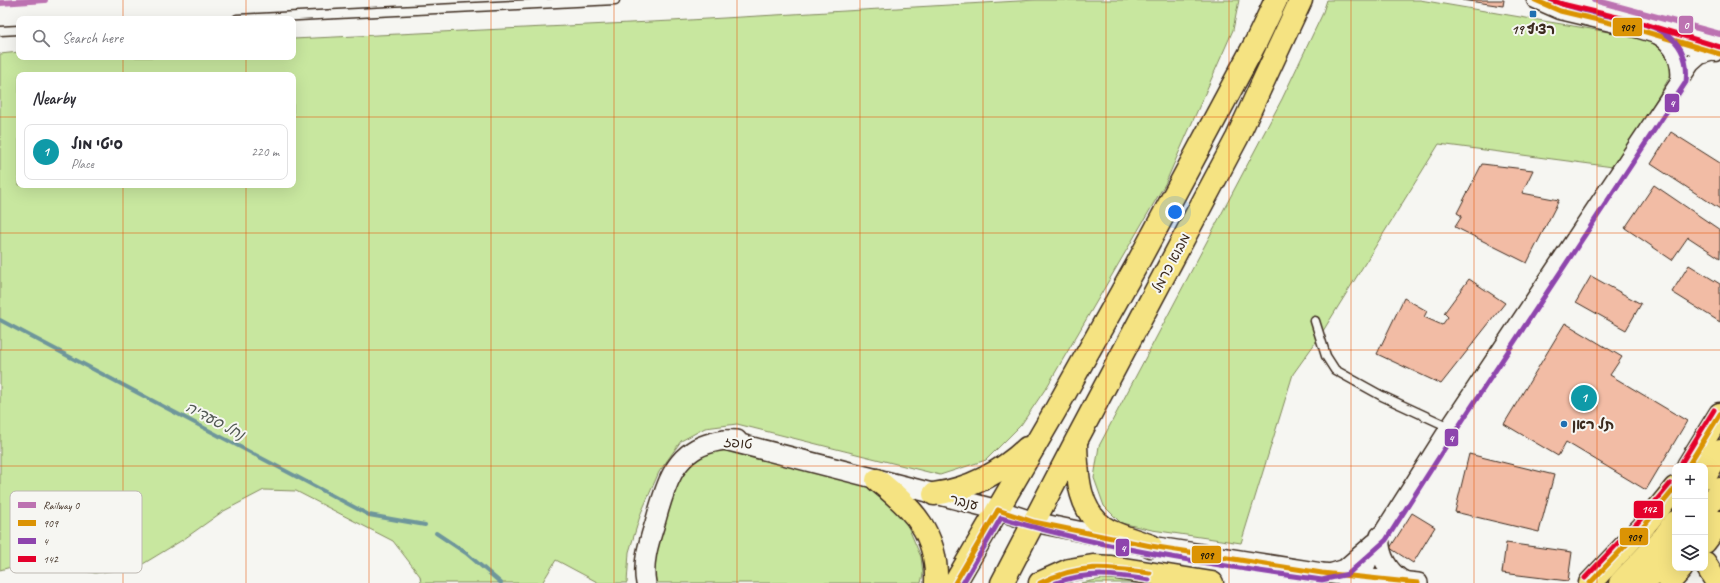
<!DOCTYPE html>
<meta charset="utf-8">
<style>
:root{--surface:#fff;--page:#f7f7f7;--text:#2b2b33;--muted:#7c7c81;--line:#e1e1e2;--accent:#1f6fb2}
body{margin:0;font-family:Caveat,"Playpen Sans Hebrew",sans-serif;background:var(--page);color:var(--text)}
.controls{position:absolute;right:12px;bottom:12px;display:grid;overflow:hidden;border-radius:8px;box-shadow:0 4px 16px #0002}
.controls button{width:36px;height:36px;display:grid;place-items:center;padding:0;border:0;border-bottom:1px solid var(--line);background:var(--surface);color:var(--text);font:20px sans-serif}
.you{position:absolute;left:1175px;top:212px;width:14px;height:14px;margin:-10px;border:3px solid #fff;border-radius:50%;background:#1a73e8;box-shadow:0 0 0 6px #1a73e833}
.badge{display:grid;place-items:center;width:26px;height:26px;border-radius:50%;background:var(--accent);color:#fff;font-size:13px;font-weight:700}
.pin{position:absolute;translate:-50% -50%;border:2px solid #fff;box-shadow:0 1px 4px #0006}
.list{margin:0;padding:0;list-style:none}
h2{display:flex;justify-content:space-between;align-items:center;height:52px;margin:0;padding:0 16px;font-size:17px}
h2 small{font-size:13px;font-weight:400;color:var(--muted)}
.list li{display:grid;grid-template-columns:26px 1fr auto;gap:12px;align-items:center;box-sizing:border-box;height:56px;margin:0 8px 8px;padding:0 8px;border:1px solid var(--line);border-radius:8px}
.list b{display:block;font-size:15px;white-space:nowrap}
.list p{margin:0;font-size:13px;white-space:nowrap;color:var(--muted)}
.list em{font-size:13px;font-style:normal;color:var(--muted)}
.icon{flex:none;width:22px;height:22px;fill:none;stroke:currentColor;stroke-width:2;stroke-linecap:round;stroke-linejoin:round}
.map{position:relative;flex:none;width:1720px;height:583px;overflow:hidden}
.search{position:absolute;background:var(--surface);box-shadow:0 4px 16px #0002;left:16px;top:16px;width:280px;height:44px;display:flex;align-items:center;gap:10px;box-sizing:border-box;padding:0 14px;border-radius:8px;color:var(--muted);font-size:15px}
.panel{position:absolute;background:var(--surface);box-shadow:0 4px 16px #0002;left:16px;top:72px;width:280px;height:116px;border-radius:8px}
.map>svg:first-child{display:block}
.green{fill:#c8e79f;stroke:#82885e;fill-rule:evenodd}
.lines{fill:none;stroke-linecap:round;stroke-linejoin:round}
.stream{stroke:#6e969b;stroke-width:4}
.building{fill:#f2bca5;stroke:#3b2a1e}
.service-casing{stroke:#3b2a1e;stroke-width:11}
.minor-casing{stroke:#3b2a1e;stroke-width:19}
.tertiary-casing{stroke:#3b2a1e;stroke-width:22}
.trunk-casing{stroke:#3b2a1e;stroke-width:25}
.service{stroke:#f6f6f2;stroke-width:8}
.minor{stroke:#f6f6f2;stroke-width:16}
.tertiary{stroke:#f6f6f2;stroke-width:19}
.trunk{stroke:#f5e382;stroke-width:22}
.bus-1-casing{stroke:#f6f6f2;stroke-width:8}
.bus-2-casing{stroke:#f6f6f2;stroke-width:8}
.bus-3-casing{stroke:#f6f6f2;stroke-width:8}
.bus-1{stroke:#db9304;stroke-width:5}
.bus-2{stroke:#8e44ad;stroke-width:5}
.bus-3{stroke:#e4002b;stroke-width:5}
.rail-1-casing{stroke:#f6f6f2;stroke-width:9}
.rail-1{stroke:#bc72b1;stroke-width:6}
.grid{fill:none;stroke:#e8590c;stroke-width:1;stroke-opacity:0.55}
.poi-dot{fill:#1f6fb2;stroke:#f6f6f2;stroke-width:1.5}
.labels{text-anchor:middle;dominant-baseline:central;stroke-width:4;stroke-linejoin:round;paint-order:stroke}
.poi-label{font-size:14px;font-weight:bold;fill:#3b2a1e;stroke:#f6f6f2}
.street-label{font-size:14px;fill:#3b2a1e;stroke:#f6f6f2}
.water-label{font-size:15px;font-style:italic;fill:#505752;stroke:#f6f6f2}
.key{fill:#f6f6f2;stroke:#beb9b2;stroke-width:1}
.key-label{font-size:11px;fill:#3b2a1e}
.line-badge{stroke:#f6f6f2;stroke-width:1.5}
.badge-label{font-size:11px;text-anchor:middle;font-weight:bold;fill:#fff}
.pale-badge-label{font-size:11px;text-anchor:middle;font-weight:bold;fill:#111}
</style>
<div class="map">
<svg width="1720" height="583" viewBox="0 0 1720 583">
<rect width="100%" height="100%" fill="#f6f6f2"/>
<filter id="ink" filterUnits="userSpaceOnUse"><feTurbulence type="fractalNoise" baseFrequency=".025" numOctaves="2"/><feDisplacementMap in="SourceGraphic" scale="8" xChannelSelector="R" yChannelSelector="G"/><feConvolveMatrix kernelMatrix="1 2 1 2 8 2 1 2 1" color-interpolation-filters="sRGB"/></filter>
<g filter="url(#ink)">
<!-- green -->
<g class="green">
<path d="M 1036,0 L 1239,0 L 1233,30 L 1165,184 L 1048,385 L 1021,425 L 986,460 L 940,475 L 737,424 L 705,428 L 681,441 L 659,472 L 641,513 L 629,552 L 627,583 L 599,583 L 556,560 L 542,583 L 421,583 L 420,576 L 393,541 L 296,491 L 264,490 L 222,512 L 184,539 L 138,567 L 95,573 L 33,561 L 0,570 L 0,54 L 19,52 L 19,57 L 293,57 L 293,39 L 672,21 ZM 19,75 L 293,75 L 293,185 L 19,185 Z"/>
<path d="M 1327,0 L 1420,0 L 1644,38 C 1663,50 1669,51 1671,75 L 1620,160 L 1613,167 L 1439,144 L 1318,339 L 1293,374 L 1241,543 L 1152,530 L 1121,523 L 1104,506 L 1094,478 L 1099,446 L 1282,99 L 1322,15 Z"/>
<path d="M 725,448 L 874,488 L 906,522 L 921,557 L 923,574 L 921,583 L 655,583 L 654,567 L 655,556 C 664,524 671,469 705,454 C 711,451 719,450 725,448 Z"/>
<path d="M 1102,579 L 1125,579 L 1147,583 L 1081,583 Z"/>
</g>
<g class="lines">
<!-- stream -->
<g class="stream">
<path d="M 0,320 L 369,515 L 425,525"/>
<path d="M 436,533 L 466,553 L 501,583"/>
</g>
</g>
<!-- building -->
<g class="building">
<path d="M 1462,0 L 1504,0 L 1503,6 Z"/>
<path d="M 1671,132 L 1720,163 L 1720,209 L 1651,164 Z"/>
<path d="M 1482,164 L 1533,170 L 1522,193 L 1559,200 L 1527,263 L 1455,227 L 1462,216 L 1457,213 Z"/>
<path d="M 1654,185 L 1720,230 L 1720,258 L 1688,237 L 1672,260 L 1625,228 Z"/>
<path d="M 1689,265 L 1720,284 L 1720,322 L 1672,292 Z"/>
<path d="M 1591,276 L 1641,304 L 1626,330 L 1576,302 Z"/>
<path d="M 1469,279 L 1505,303 L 1441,384 L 1377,354 L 1404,298 L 1427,311 L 1424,317 L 1442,325 L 1448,317 L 1444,313 Z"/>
<path d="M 1565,323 L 1622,357 L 1610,375 L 1687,421 L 1646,490 L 1566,442 L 1558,456 L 1504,424 Z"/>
<path d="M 1469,454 L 1554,475 L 1539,532 L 1455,512 Z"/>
<path d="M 1412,513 L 1435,527 L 1413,563 L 1390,548 Z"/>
<path d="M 1506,543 L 1572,552 L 1568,581 L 1502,573 Z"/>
</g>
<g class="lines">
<!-- service casing -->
<g class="service-casing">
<g id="service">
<path d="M 237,19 L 615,0"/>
<path d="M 0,31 L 19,30"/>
<path d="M 1315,321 L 1326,356 L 1335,370 L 1382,396 L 1449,427"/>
</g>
</g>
<!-- minor casing -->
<g class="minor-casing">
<g id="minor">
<path d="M 1535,0 L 1560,11 L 1636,29 L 1715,53"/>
<path d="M 1658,36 C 1674,45 1681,63 1679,80"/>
<path d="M 1328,573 L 1344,568 L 1374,542"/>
<path d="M 1359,583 L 1380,536 L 1449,427 L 1691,64 L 1700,56 L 1713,52"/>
</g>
</g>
<!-- tertiary casing -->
<g class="tertiary-casing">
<g id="tertiary">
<path d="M 725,440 L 998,510 L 1034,522 L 1151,546 L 1322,573 L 1418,583"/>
<path d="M 1380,536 C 1378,554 1388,573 1404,581"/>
<path d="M 646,583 C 642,563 649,542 655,523 C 664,491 672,455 707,444 C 716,441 727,439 737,440"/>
</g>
</g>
<!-- trunk casing -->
<g class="trunk-casing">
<g id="trunk">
<path d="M 1076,444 C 1077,475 1078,515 1110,531 C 1123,537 1138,541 1151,546"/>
<path d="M 1688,466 L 1720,414"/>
<path d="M 1705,477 L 1720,451"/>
<path d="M 877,480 C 913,509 938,533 936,583"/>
<path d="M 934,494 C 971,489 1000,473 1027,448"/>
<path d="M 1705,511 L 1720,489"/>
<path d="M 1705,542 L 1720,522"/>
<path d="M 1705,563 L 1717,583"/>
<path d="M 955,583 L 1055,411 L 1135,268 L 1256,42 L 1276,0"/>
<path d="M 1002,583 L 1076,441 L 1237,138 L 1301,0"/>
<path d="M 1040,583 L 1069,570 L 1093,566 L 1111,567 L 1212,583"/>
<path d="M 1590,583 L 1644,526 L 1675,488"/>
<path d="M 1620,583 L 1664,537 L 1675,522"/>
<path d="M 1644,583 L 1675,550"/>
<path d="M 1669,583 L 1682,568"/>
</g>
</g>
<!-- service -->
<use href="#service" class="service"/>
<!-- minor -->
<use href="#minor" class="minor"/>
<!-- tertiary -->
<use href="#tertiary" class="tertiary"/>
<!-- trunk -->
<use href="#trunk" class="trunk"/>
<!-- bus-1 casing -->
<g class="bus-1-casing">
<g id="bus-1">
<path d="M 1535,0 L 1560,11 L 1636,29 L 1720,54"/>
<path d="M 1688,466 L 1720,414"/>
<path d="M 998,510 L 1034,522 L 1151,546 L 1322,573 L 1418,583"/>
<path d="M 955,583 L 998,510"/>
<path d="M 1040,583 C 1081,563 1107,567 1150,573"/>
<path d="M 1590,583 L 1644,526 L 1675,488"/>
</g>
</g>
<!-- bus-2 casing -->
<g class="bus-2-casing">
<g id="bus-2">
<path d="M 963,583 L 1001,518 C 1106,549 1214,565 1322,580 L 1348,574 L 1386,540 L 1466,415 L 1686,82 C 1692,29 1644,23 1604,15 C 1586,11 1568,7 1551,0"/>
<path d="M 1056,583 C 1087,571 1117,575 1149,580"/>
</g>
</g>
<!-- bus-3 casing -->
<g class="bus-3-casing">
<g id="bus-3">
<path d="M 1552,0 L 1562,4 L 1638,22 L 1720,47"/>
<path d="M 1682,462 L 1714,410"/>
<path d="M 1585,578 L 1639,521 L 1670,484"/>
</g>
</g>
<!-- bus-1 -->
<use href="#bus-1" class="bus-1"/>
<!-- bus-2 -->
<use href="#bus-2" class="bus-2"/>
<!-- bus-3 -->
<use href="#bus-3" class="bus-3"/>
<!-- rail-1 casing -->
<g class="rail-1-casing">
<g id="rail-1">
<path d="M 1594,0 L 1720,34"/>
<path d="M 0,3 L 45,0"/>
</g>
</g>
<!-- rail-1 -->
<use href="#rail-1" class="rail-1"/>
</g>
</g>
<!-- grid -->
<path class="grid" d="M 123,0 L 123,19M 246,0 L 246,19M 369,0 L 369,583M 491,0 L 491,583M 614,0 L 614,583M 737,0 L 737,583M 860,0 L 860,583M 983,0 L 983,583M 1106,0 L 1106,583M 1229,0 L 1229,583M 1351,0 L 1351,583M 1474,0 L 1474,583M 1597,0 L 1597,583M 123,57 L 123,75M 246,57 L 246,75M 0,117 L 19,117M 293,117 L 1720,117M 123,185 L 123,583M 246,185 L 246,583M 0,233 L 1720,233M 0,350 L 1720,350M 0,466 L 1675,466M 1705,466 L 1720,466"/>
<!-- markers -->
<g class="poi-dot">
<rect x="1529" y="10" width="8" height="8" rx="2"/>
<circle cx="1564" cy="424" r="4"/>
</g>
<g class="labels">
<!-- poi labels -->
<g class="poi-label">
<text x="1533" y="29">רציף 19</text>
<text x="1572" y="424" text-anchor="start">תל ראן</text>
</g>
<!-- street labels -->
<g class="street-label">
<text transform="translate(1171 263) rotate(-62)">מבוא כרמל</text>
<text transform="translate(738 443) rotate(5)">טופז</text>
<text transform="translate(964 502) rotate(14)">ענבר</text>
</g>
<!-- water labels -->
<g class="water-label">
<text transform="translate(215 421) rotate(28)">נחל סעדיה</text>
</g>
</g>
<!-- legend -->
<rect x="10" y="491" width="132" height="82" rx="6" class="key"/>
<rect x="18" y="502" width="18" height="6" fill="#bc72b1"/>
<rect x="18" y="520" width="18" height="6" fill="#db9304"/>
<rect x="18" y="538" width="18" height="6" fill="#8e44ad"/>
<rect x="18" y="556" width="18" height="6" fill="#e4002b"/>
<g class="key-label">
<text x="43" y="509">Railway 0</text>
<text x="43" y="527">909</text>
<text x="43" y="545">4</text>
<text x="43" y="563">142</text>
</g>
<g class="line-badge">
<rect x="1678" y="15" width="16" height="19" rx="4" fill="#bc72b1"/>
<rect x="1612" y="17" width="31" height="20" rx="4" fill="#db9304"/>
<rect x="1664" y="93" width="16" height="20" rx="4" fill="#8e44ad"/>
<rect x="1444" y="428" width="15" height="19" rx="4" fill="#8e44ad"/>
<rect x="1633" y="500" width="31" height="19" rx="4" fill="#e4002b"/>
<rect x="1619" y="527" width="30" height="19" rx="4" fill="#db9304"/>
<rect x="1115" y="538" width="15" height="19" rx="4" fill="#8e44ad"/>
<rect x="1191" y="545" width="31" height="19" rx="4" fill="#db9304"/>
</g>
<g class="badge-label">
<text x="1686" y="29">0</text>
<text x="1672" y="107">4</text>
<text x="1451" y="442">4</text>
<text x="1649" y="513">142</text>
<text x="1123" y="552">4</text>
</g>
<g class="pale-badge-label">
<text x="1627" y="31">909</text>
<text x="1634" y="541">909</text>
<text x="1206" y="559">909</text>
</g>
</svg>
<div class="controls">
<button>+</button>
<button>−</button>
<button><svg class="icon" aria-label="layers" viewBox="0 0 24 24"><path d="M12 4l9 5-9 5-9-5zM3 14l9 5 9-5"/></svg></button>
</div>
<div class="you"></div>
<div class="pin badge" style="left:1584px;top:398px;background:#0f9aa8">1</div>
<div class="search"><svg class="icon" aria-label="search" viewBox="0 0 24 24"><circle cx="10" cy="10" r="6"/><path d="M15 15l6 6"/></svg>Search here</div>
<section class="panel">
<h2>Nearby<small></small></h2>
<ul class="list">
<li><span class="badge" style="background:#0f9aa8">1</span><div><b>סיטי מול</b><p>Place</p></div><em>220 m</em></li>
</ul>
</section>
</div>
